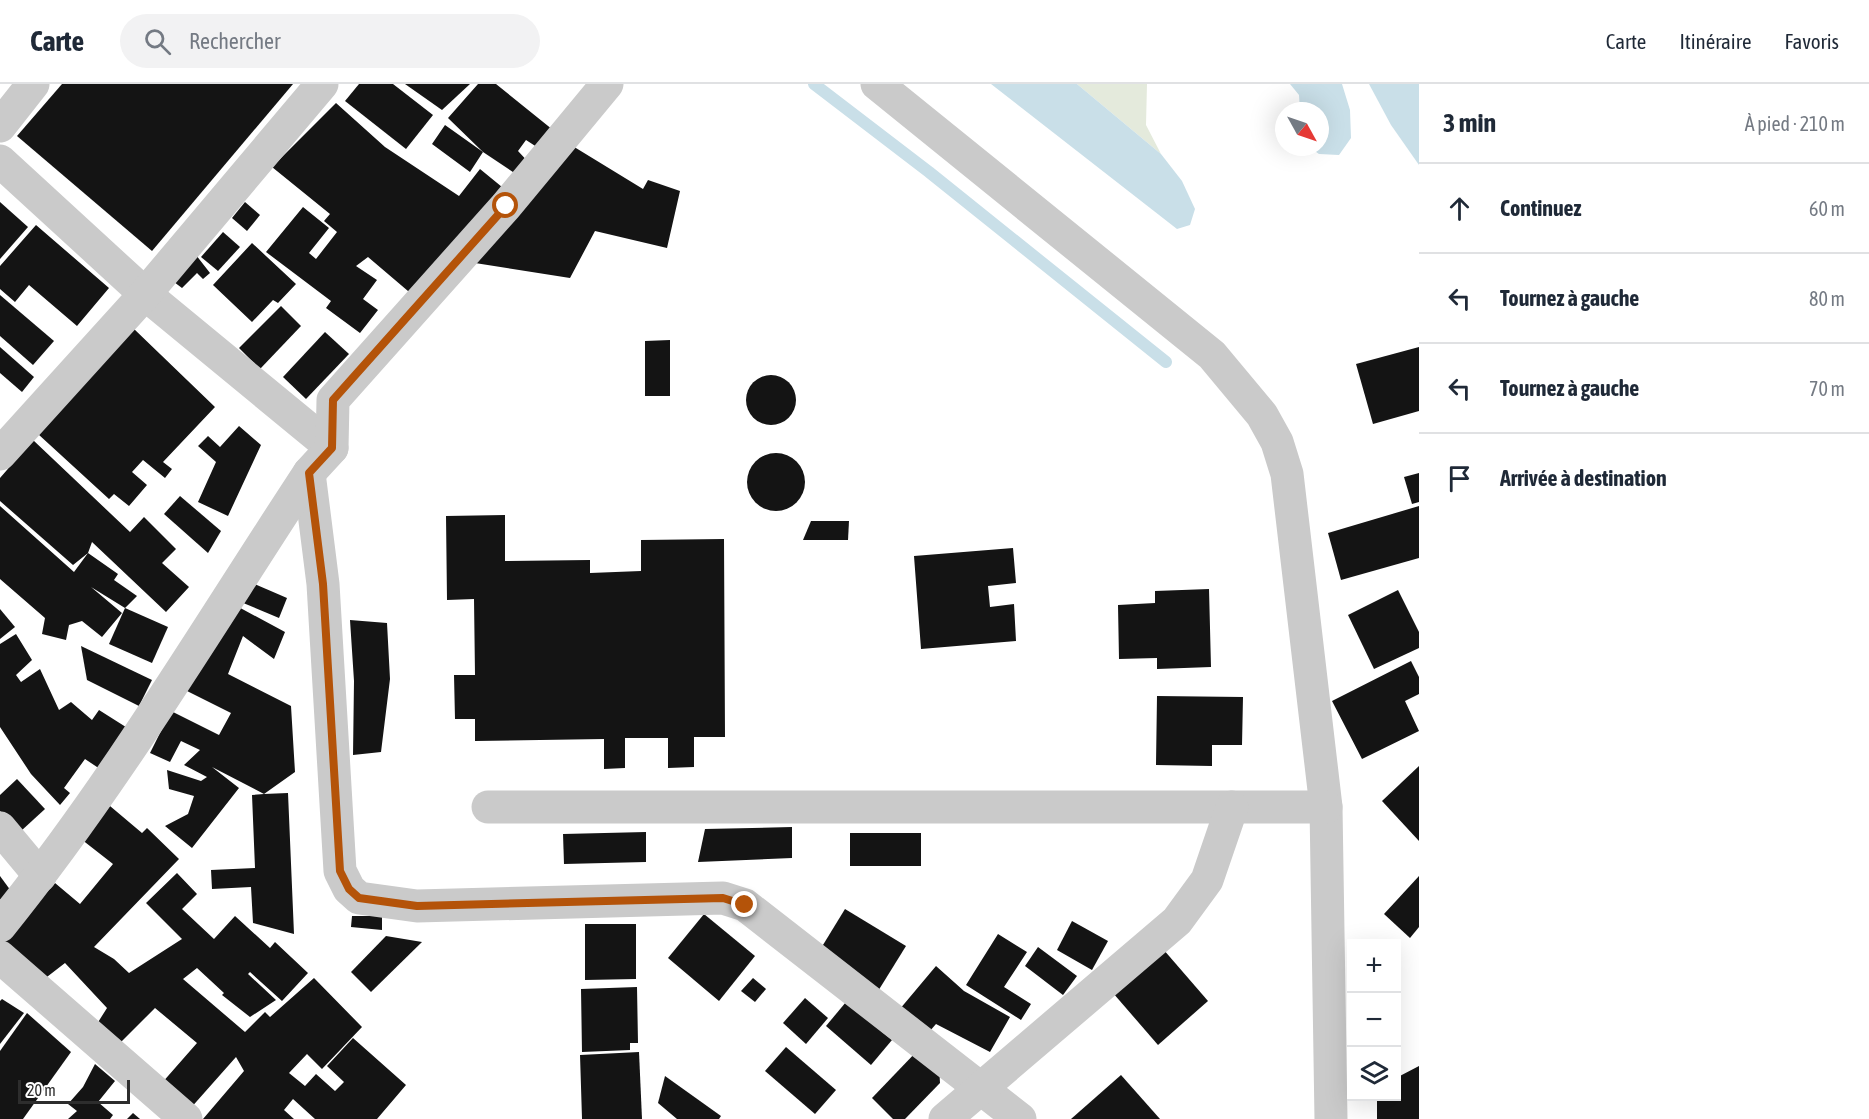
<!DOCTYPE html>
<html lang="fr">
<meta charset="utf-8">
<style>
:root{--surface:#fff;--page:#f2f2f3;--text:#1f2937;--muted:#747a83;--line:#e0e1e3}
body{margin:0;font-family:"Asap Condensed",sans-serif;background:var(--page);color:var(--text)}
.controls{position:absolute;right:18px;bottom:18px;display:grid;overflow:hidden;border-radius:0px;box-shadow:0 6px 24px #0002}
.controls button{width:54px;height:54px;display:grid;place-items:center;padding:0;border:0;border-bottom:2px solid var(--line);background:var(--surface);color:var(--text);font:30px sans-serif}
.compass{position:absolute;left:1275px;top:18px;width:54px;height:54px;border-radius:50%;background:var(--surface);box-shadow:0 6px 24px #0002;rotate:130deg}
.scale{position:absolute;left:18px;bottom:15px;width:112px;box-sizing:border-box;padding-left:6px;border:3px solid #2d2d2d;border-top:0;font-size:16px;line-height:21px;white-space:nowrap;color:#2d2d2d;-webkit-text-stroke:4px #fff;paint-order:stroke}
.stop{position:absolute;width:18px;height:18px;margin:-14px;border:4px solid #b45309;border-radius:50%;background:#fff}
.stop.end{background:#b45309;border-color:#fff;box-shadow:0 2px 6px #0008}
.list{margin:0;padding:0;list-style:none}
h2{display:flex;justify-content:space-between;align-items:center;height:78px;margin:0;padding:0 24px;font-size:26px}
h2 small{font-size:20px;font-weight:400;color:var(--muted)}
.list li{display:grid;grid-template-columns:39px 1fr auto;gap:18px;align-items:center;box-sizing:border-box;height:90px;padding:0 24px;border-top:2px solid var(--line)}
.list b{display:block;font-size:22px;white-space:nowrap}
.list em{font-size:20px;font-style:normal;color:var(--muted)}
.icon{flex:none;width:33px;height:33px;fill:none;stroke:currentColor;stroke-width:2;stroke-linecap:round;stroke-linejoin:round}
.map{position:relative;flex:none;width:1419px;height:1035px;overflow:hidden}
header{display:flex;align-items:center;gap:36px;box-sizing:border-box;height:84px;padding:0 30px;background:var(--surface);border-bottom:2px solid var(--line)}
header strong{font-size:28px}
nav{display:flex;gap:33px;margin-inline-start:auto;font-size:21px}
.search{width:420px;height:54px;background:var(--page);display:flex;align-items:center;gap:15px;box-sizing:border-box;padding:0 21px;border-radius:33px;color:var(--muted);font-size:22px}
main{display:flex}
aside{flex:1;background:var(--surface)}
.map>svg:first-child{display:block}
.green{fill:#e4eadc}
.water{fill:#c9dfe8}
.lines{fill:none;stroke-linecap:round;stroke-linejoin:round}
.stream{stroke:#c9dfe8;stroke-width:12}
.building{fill:#141414}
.minor{stroke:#cacaca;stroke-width:33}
.route{stroke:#b45309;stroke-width:8}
</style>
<header>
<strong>Carte</strong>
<div class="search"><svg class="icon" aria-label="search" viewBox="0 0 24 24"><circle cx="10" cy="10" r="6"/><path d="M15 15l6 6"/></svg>Rechercher</div>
<nav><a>Carte</a><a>Itinéraire</a><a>Favoris</a></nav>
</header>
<main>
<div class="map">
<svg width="1419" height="1035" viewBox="0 0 1419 1035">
<rect width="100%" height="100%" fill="#fff"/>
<!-- green -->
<path class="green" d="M 1077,0 L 1147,0 L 1146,41 L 1161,70 Z"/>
<!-- water -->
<g class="water">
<path d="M 991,0 L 1077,0 L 1161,70 L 1182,97 L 1195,125 L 1190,141 L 1177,145 Z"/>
<path d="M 1290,0 L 1342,0 L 1350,26 L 1351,54 L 1339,71 L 1319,70 L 1309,63 L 1320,63 L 1320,27 L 1300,27 L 1299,11 Z"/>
<path d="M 1369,0 L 1419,0 L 1419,81 L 1391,41 Z"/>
</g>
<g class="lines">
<!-- stream -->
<path class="stream" d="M 814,0 L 929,88 L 1166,278"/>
</g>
<!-- building -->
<g class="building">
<path d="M 62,0 L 293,0 L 152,167 L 17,52 Z"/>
<path d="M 359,0 L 393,0 L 433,31 L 406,65 L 345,17 Z"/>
<path d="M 405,0 L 470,0 L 442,26 Z"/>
<path d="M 478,0 L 496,0 L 558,50 L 543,67 L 526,56 L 518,67 L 532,82 L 522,94 L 483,68 L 470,88 L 432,60 L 445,41 L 483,68 L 448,34 Z"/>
<path d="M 336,19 L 385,63 L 459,112 L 480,85 L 502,103 L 415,213 L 368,173 L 356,182 L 377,196 L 363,215 L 378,226 L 360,249 L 326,224 L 331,217 L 266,168 L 303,123 L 329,144 L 309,169 L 316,175 L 337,148 L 324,137 L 330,130 L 272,83 Z"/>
<path d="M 571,61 L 643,105 L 648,96 L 680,107 L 667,164 L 595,147 L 570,194 L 475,179 Z"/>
<path d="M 0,118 L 28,143 L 0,175 Z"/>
<path d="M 245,118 L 260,131 L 247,147 L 232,134 Z"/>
<path d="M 36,141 L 109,204 L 77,242 L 29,201 L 15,218 L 0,205 L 0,182 Z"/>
<path d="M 223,148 L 240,163 L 218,187 L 201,173 Z"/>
<path d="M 252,159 L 296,200 L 278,219 L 273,216 L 252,238 L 213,201 Z"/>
<path d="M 196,171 L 210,189 L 203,195 L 197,189 L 182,204 L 174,198 Z"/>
<path d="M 0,211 L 54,257 L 33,281 L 0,252 Z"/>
<path d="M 281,222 L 301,242 L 260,285 L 239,264 Z"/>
<path d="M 133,244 L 215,323 L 163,378 L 172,385 L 165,394 L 143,376 L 132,388 L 147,401 L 129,422 L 114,410 L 109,415 L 38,350 Z"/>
<path d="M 325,248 L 349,270 L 306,315 L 283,293 Z"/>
<path d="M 670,256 L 670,312 L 645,312 L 645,257 Z"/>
<path d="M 0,263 L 34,293 L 22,308 L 0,289 Z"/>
<path d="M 1419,263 L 1419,327 L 1373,340 L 1356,280 Z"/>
<circle cx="771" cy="316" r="25"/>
<path d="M 239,342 L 261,361 L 228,432 L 198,418 L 216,378 L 198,362 L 208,352 L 220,363 Z"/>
<path d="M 33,356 L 130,448 L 144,433 L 176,465 L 162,479 L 189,503 L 166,528 L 92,458 L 88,469 L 118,490 L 114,496 L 137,512 L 125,524 L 91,503 L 122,529 L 102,553 L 82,537 L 69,541 L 66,556 L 42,550 L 45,534 L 0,495 L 0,422 L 74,488 L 88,469 L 73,481 L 0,417 L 0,394 Z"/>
<circle cx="776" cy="398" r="29"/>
<path d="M 1419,389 L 1419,418 L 1412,420 L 1404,393 Z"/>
<path d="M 180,412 L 221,447 L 208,469 L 164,430 Z"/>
<path d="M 1419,422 L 1419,474 L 1341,496 L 1328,449 Z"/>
<path d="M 505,431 L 505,477 L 590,476 L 590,489 L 641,487 L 641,456 L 724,455 L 725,653 L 694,653 L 694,683 L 668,684 L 668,654 L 625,654 L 625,684 L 604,685 L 604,655 L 475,657 L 475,635 L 455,635 L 454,591 L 475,591 L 474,515 L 447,516 L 446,432 Z"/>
<path d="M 811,437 L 849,437 L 848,456 L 803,456 Z"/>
<path d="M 1013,464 L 1016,499 L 988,502 L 990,523 L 1014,520 L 1016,557 L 921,565 L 914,472 Z"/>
<path d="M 245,496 L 287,514 L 279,534 L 236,516 Z"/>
<path d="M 1209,505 L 1211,583 L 1157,585 L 1157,574 L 1119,575 L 1118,521 L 1155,519 L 1155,507 Z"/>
<path d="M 1398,506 L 1419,548 L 1419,564 L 1374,585 L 1348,531 Z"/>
<path d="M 233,520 L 285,548 L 274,575 L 243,552 L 228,590 L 291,622 L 295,688 L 264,710 L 288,709 L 294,850 L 253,839 L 251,803 L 212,805 L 211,786 L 255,784 L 252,711 L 264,710 L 212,683 L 239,704 L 192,764 L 165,742 L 188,730 L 194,712 L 169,705 L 167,686 L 201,697 L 207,693 L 184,681 L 200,666 L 181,657 L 170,678 L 150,669 L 171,627 L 219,651 L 231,629 L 181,604 Z"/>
<path d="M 125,524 L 168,543 L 152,579 L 109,560 Z"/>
<path d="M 0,525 L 15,543 L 0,555 Z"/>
<path d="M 350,536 L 387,539 L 390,595 L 381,668 L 353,671 L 354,597 Z"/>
<path d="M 16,550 L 32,576 L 16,591 L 21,598 L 40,585 L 59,626 L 71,618 L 92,636 L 99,626 L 129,645 L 103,687 L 85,675 L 64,704 L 70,709 L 60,721 L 31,690 L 0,643 L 0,560 Z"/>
<path d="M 81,562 L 152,596 L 139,622 L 87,596 Z"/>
<path d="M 1411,577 L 1419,593 L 1419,610 L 1405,617 L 1419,647 L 1362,675 L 1332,617 Z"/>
<path d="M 1157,612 L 1243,613 L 1242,661 L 1212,661 L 1212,682 L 1156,681 Z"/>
<path d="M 1419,682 L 1419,757 L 1382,717 Z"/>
<path d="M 17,695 L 45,725 L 21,747 L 0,727 L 0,711 Z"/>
<path d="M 110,722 L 142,749 L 147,744 L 179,775 L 94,863 L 114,875 L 129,889 L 182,855 L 146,819 L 177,789 L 197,810 L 182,825 L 214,855 L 235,832 L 270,864 L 275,858 L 308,889 L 282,917 L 250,888 L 248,890 L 276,916 L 250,933 L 222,911 L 224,909 L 197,884 L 183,895 L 245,948 L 265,928 L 270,933 L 314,894 L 362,943 L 322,985 L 307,970 L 289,989 L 305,1002 L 316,990 L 335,1007 L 344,998 L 327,982 L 353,954 L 406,1001 L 377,1035 L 315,1035 L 293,1015 L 284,1026 L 294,1035 L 203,1035 L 244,987 L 236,973 L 189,1026 L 161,1000 L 197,959 L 155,924 L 121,958 L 95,943 L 107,924 L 65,879 L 43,896 L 3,857 L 55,799 L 80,820 L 113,780 L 81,755 Z"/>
<path d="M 792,743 L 792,774 L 698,778 L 705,745 Z"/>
<path d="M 646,748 L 646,778 L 564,780 L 563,750 Z"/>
<rect x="850" y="749" width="71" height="33"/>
<path d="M 0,792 L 11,807 L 0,816 Z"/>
<path d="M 1419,792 L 1419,843 L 1410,854 L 1384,830 Z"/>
<path d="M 845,825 L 906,862 L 875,912 L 815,874 Z"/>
<path d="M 704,830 L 755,872 L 719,917 L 668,874 Z"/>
<path d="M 352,832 L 382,832 L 382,846 L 351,843 Z"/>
<path d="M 1072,837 L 1108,857 L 1092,886 L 1057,866 Z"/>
<path d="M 585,840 L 636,840 L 636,895 L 585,896 Z"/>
<path d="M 998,850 L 1027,868 L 1004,903 L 1031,920 L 1021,936 L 966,901 Z"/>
<path d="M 386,852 L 422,858 L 371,908 L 351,888 Z"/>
<path d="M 1038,863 L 1077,892 L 1063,911 L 1025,882 Z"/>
<path d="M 1163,865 L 1208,917 L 1158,961 L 1113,909 Z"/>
<path d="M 936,882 L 964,907 L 1010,933 L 990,968 L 936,940 L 922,956 L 894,932 Z"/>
<path d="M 753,894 L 766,905 L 755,918 L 741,907 Z"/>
<path d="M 637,903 L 638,959 L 630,959 L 630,966 L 582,968 L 581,905 Z"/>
<path d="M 805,914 L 828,934 L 806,960 L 783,939 Z"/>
<path d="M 2,915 L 24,929 L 0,960 L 0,917 Z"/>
<path d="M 846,918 L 892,956 L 871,981 L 826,942 Z"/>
<path d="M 27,929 L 71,968 L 23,1035 L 0,1035 L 0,967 Z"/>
<path d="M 786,963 L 836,1006 L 815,1030 L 765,987 Z"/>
<path d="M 919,965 L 939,981 L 940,999 L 905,1035 L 893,1035 L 872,1014 Z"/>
<path d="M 639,968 L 642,1035 L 582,1035 L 580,971 Z"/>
<path d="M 95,980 L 115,997 L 98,1018 L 113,1031 L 110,1035 L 68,1035 L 77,1027 L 68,1020 L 83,1003 Z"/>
<path d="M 1419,982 L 1419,1035 L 1377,1035 L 1377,1012 L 1396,1012 L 1396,994 Z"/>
<path d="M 1121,991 L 1160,1035 L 1071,1035 Z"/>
<path d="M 665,992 L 721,1032 L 719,1035 L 677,1035 L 658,1019 Z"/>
<path d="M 133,1029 L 140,1035 L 127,1035 Z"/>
</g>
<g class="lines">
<!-- minor -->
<g class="minor">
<path d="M 877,0 L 1212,271 L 1262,331 L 1277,358 L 1287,390 L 1326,723 L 1331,1035"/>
<path d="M 0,42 L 33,0"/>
<path d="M 0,77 L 145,210 L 332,364"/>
<path d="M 0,370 L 145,210 L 322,0"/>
<path d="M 309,389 L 323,500 L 340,787 L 349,805 L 359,814 L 417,822 L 723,814 L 745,821 L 1020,1035"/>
<path d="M 488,723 L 1326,723"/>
<path d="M 0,744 L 40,792"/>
<path d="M 0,842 C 115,700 209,541 309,389 L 332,364 L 333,316 L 506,122 L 607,0"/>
<path d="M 0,873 L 186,1035"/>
<path d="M 945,1035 L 1177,837 L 1207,796 L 1232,723"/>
</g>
</g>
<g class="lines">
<!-- route -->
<path class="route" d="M 506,122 L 333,316 L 332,364 L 309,389 L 323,500 L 340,787 L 349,805 L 359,814 L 417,822 L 723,814 L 745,821"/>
</g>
</svg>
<div class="controls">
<button>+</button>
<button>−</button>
<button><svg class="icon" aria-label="layers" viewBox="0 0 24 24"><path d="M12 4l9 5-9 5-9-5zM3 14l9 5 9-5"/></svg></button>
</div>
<svg class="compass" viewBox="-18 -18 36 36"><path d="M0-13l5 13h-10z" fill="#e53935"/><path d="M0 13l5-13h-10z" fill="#747a83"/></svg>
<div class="scale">20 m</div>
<div class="stop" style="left:506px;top:122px"></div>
<div class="stop end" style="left:745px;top:821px"></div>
</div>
<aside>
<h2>3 min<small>À pied · 210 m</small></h2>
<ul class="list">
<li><svg class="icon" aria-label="ahead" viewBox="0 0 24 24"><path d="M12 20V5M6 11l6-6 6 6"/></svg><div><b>Continuez</b></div><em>60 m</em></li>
<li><svg class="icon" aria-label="left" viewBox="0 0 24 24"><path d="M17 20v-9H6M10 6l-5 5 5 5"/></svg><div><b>Tournez à gauche</b></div><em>80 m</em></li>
<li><svg class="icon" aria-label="left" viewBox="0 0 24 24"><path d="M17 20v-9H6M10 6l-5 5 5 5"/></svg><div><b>Tournez à gauche</b></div><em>70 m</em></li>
<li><svg class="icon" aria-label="arrive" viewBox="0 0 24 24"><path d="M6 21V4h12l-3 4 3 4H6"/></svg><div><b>Arrivée à destination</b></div></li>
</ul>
</aside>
</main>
